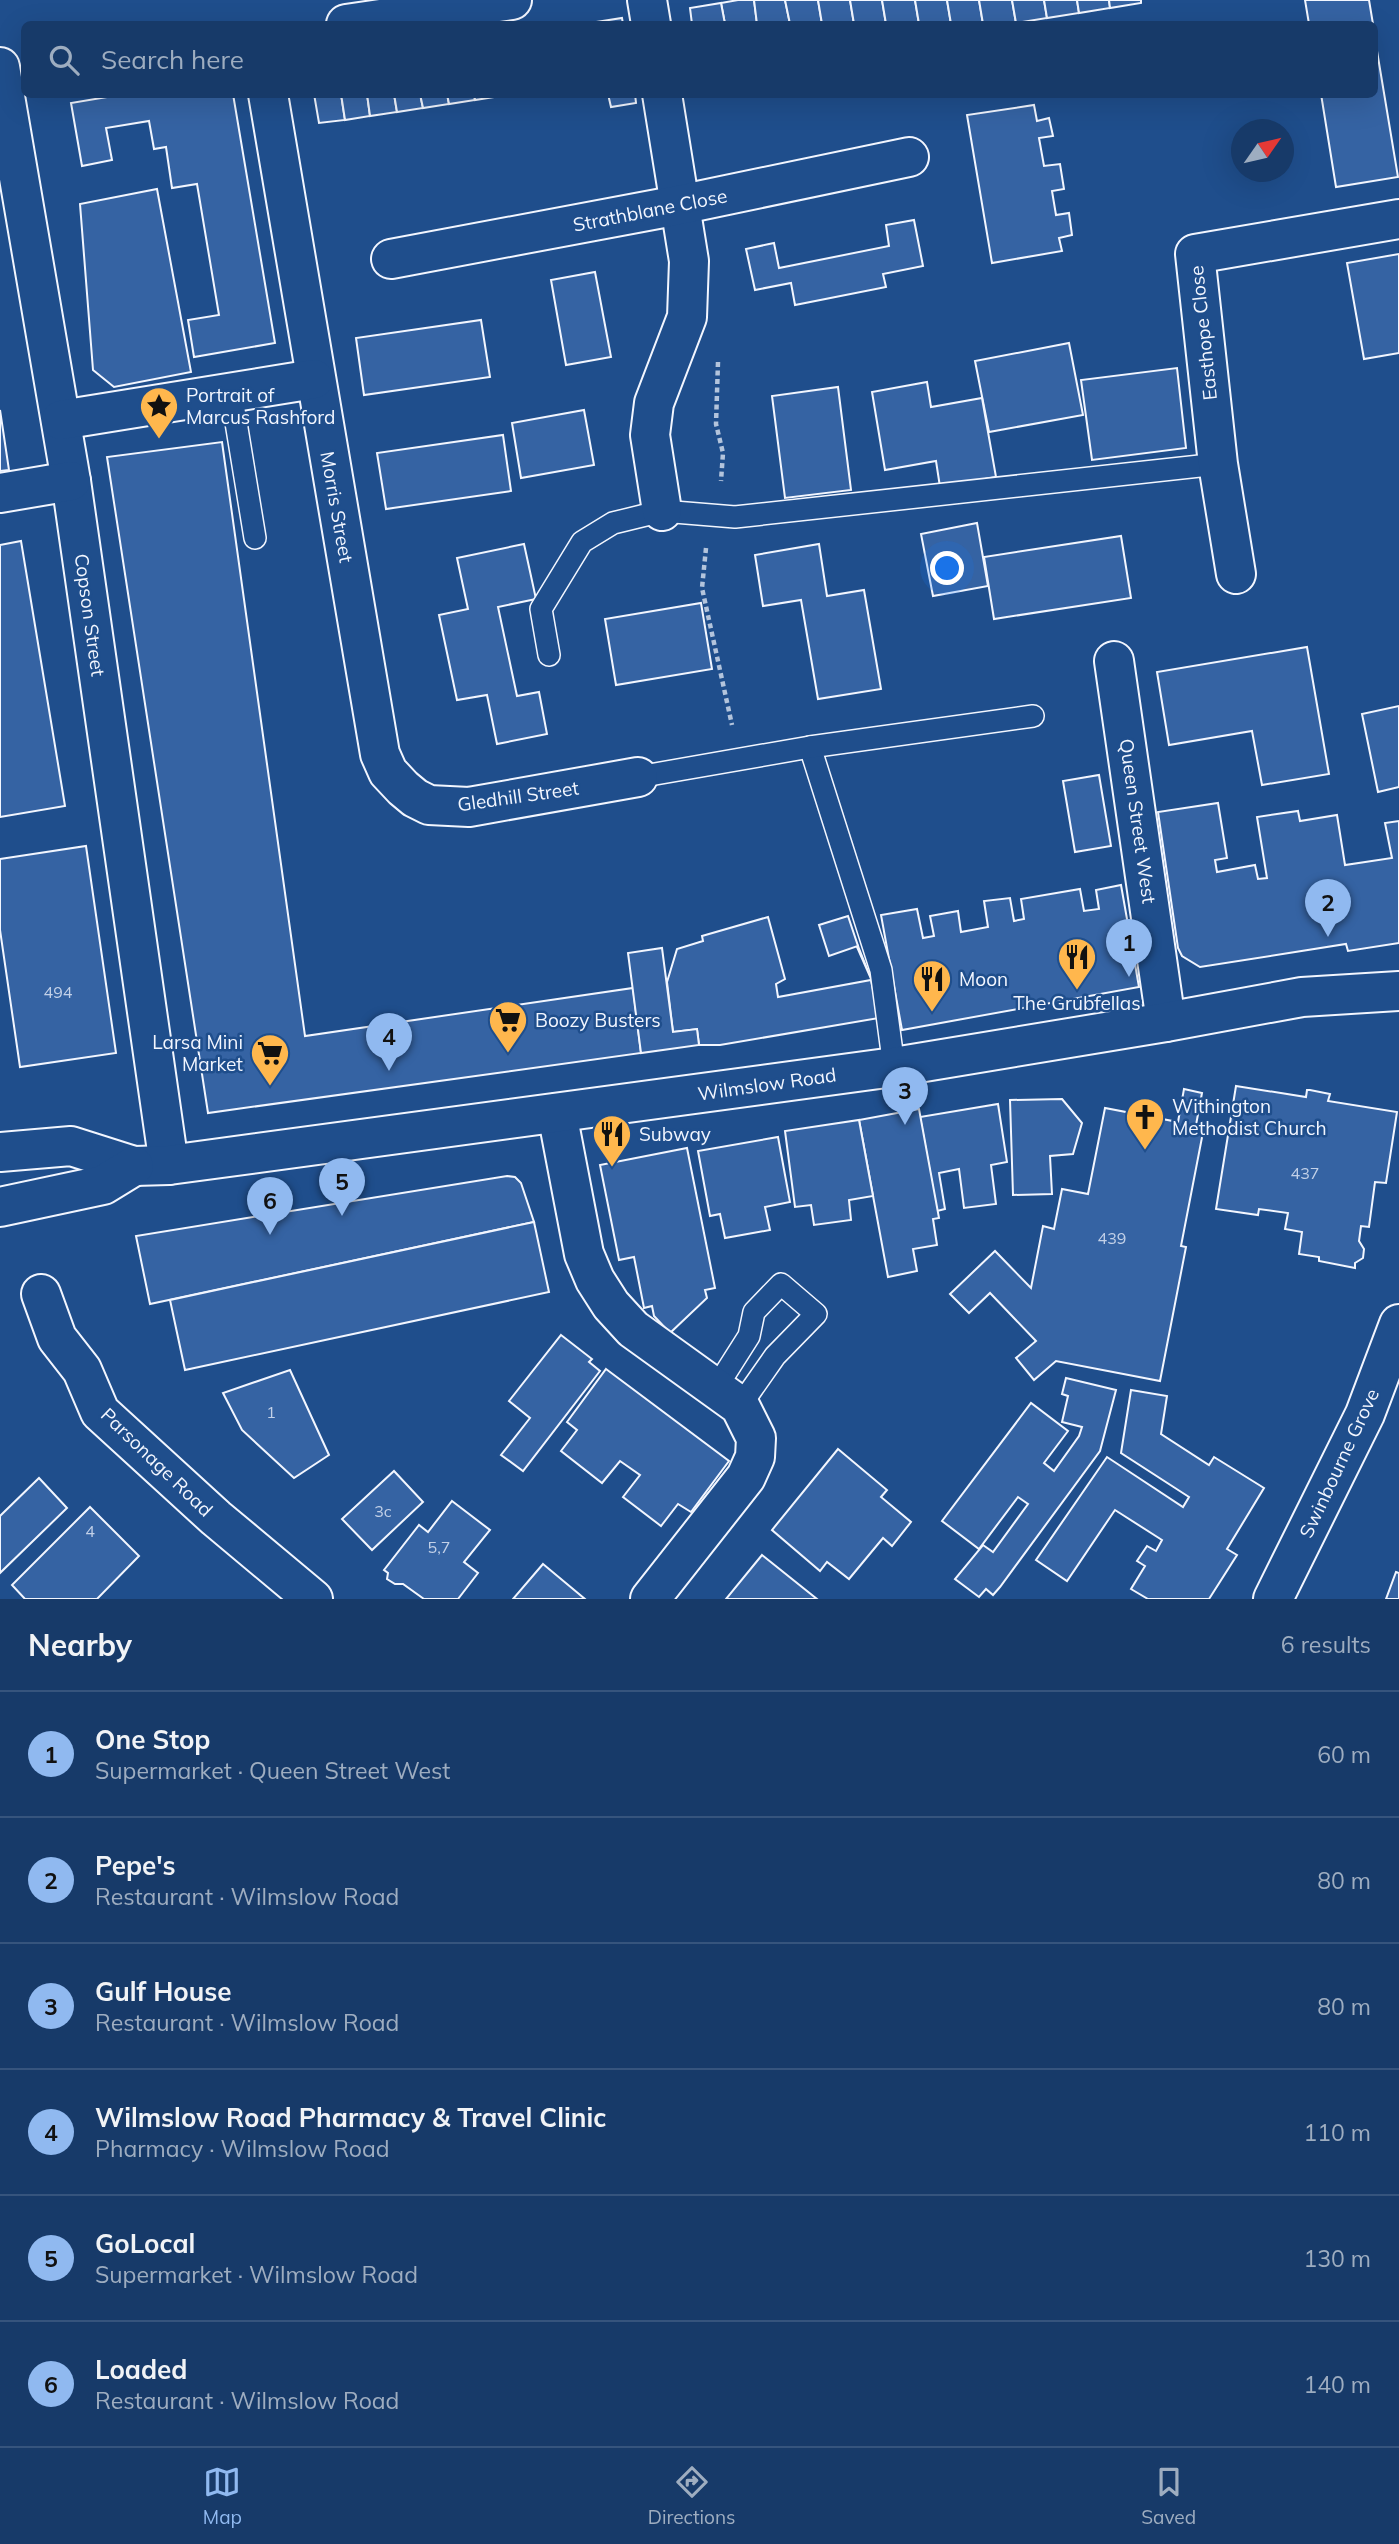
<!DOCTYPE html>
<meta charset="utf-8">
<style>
:root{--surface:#173a69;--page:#244571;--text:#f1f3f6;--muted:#9eadc0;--line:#36547d;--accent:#90b9f0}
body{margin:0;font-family:Mulish,sans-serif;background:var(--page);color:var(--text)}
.compass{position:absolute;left:1231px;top:119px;width:63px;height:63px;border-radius:50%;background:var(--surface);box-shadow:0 7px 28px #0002;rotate:56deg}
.you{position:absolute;left:948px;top:569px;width:24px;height:24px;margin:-18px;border:5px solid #fff;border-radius:50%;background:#1a73e8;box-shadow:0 0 0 10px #1a73e833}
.badge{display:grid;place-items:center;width:46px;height:46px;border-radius:50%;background:var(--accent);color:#111;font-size:23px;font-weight:700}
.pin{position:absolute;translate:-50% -58px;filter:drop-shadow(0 2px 4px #0008)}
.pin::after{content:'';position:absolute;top:37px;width:24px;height:21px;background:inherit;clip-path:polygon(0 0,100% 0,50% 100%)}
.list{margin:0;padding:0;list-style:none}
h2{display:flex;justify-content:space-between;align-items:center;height:91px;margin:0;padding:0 28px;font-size:30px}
h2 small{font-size:23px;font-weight:400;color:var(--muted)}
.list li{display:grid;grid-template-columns:46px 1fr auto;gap:21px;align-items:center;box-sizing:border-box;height:126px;padding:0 28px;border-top:2px solid var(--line)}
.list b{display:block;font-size:26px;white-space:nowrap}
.list p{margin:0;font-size:23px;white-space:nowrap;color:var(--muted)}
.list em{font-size:23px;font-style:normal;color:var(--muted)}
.icon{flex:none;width:38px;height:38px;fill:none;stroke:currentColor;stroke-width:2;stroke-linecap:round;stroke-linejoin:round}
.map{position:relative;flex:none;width:1399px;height:1599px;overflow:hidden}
.search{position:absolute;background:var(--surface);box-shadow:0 7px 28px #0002;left:21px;right:21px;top:21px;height:77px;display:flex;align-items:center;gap:18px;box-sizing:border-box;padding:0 24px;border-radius:10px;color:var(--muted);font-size:26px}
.sheet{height:847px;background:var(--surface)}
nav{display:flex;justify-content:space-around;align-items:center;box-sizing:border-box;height:98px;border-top:2px solid var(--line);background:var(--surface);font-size:19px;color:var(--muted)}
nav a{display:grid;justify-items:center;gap:4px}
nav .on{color:var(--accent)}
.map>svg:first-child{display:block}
.building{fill:#3563a3;stroke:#f2f6ff;stroke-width:2}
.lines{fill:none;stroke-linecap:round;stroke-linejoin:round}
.lane-casing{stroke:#f2f6ff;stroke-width:24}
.street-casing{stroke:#f2f6ff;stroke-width:42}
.secondary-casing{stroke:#f2f6ff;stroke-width:42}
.path{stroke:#b3c4dc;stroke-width:4.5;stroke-dasharray:5 3.5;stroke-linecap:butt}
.lane{stroke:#1f4e8c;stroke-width:21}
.street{stroke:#1f4e8c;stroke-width:38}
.secondary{stroke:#1f4e8c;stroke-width:38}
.labels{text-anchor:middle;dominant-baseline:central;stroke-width:5;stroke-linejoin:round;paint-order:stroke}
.number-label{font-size:16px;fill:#c3d1e8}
.street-label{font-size:19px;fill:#f2f6ff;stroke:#1f4e8c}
.poi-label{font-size:19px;fill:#f2f6ff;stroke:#1f4e8c;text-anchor:start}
</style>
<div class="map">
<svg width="1399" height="1599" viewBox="0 0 1399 1599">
<rect width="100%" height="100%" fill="#1f4e8c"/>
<!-- building -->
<g class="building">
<path d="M 738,0 L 754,0 L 757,24 L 725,24 L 721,3 Z"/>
<path d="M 754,0 L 785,0 L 790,24 L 757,24 Z"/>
<path d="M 785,0 L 818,0 L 822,24 L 790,24 Z"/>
<path d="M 818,0 L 850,0 L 854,24 L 822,24 Z"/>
<path d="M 850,0 L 882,0 L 886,24 L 854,24 Z"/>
<path d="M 882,0 L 915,0 L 919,24 L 886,24 Z"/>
<path d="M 915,0 L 947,0 L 951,24 L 919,24 Z"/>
<path d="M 947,0 L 979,0 L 983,24 L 951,24 Z"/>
<path d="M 979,0 L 1012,0 L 1016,23 L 983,24 Z"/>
<path d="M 1012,0 L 1044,0 L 1047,18 L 1016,23 Z"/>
<path d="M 1044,0 L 1077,0 L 1079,13 L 1047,18 Z"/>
<path d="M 1077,0 L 1109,0 L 1110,8 L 1079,13 Z"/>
<path d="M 1109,0 L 1141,0 L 1141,3 L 1110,8 Z"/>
<path d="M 1305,0 L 1369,0 L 1373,24 L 1309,24 Z"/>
<path d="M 721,3 L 725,24 L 692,24 L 690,8 Z"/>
<path d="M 622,18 L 623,24 L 597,24 L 596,22 Z"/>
<path d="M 1374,33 L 1398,177 L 1336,187 L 1321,94 L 1374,94 Z"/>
<path d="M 125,94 L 233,94 L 275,343 L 194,357 L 188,320 L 219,315 L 197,184 L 172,188 L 166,147 L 154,149 L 149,121 L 106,128 L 112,160 L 82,166 L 71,103 Z"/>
<path d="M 314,94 L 341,94 L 345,120 L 319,123 Z"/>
<path d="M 341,94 L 367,94 L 370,116 L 345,120 Z"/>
<path d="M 367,94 L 394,94 L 397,112 L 370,116 Z"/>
<path d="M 394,94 L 420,94 L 423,108 L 397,112 Z"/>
<path d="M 420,94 L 447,94 L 449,104 L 423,108 Z"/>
<path d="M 447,94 L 474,94 L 475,100 L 449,104 Z"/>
<path d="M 474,94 L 501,94 L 501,96 L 475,100 Z"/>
<path d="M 608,94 L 635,94 L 636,103 L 611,107 Z"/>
<path d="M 1034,105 L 1037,121 L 1049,118 L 1053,136 L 1039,138 L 1044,166 L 1060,164 L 1064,189 L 1052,191 L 1056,215 L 1069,213 L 1072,235 L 1059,238 L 1062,251 L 992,263 L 967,115 Z"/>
<path d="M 157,189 L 191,372 L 114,387 L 93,370 L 80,204 Z"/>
<path d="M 914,220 L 923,266 L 883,274 L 886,287 L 795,305 L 791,283 L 755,290 L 746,249 L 774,243 L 779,268 L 889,246 L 886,225 Z"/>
<path d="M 1399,254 L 1399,353 L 1364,359 L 1347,263 Z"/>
<path d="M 595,272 L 611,357 L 566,365 L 551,280 Z"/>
<path d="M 481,320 L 490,377 L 364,395 L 356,338 Z"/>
<path d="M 1069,343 L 1083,415 L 989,432 L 975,361 Z"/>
<path d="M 1177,368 L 1186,448 L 1092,460 L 1081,380 Z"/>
<path d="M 927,382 L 931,407 L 982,398 L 996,477 L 940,487 L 936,461 L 885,470 L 872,392 Z"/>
<path d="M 838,387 L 851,490 L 785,498 L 772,396 Z"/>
<path d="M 0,410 L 9,470 L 0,471 Z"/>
<path d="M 584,410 L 594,465 L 521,478 L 512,423 Z"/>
<path d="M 503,435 L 511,491 L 386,509 L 377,453 Z"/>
<path d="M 222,442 L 305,1036 L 633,988 L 641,1053 L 208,1113 L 107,457 Z"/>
<path d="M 977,523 L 988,586 L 933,596 L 921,534 Z"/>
<path d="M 1121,536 L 1131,598 L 994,619 L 984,557 Z"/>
<path d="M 21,541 L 65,806 L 0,817 L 0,545 Z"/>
<path d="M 524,544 L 536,599 L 498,607 L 517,696 L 539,692 L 547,734 L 497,744 L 487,695 L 457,700 L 439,615 L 468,609 L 457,558 Z"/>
<path d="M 819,544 L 827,596 L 864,590 L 881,689 L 818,699 L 801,600 L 763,606 L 755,555 Z"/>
<path d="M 701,603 L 712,669 L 616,685 L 605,619 Z"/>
<path d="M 1307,647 L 1329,774 L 1262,785 L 1252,731 L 1169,745 L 1157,672 Z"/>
<path d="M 1399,706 L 1399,787 L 1378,792 L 1362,714 Z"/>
<path d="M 1099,775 L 1111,846 L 1075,852 L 1063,781 Z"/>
<path d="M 1218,803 L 1227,858 L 1215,860 L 1217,872 L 1255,865 L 1258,879 L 1267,878 L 1257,817 L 1298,811 L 1300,821 L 1337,815 L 1345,865 L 1392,858 L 1385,823 L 1399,821 L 1399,943 L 1348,951 L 1346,944 L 1200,967 L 1182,956 L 1178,948 L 1158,812 Z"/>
<path d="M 86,846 L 116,1053 L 20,1067 L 0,930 L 0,859 Z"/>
<path d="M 1121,885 L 1139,987 L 902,1030 L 881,915 L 917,909 L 923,938 L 934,936 L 930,916 L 958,911 L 961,932 L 988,927 L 984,901 L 1010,898 L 1014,921 L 1024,919 L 1021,899 L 1080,889 L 1084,911 L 1099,909 L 1096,890 Z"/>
<path d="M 848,916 L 858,946 L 829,956 L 819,925 Z"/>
<path d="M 768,917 L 785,979 L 776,984 L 778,997 L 871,980 L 879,1018 L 720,1045 L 699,1045 L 697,1029 L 673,1032 L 667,982 L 677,949 L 703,941 L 702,936 Z"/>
<path d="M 858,946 L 872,981 L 857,947 Z"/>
<path d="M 662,948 L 673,1032 L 697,1029 L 699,1045 L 641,1053 L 628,953 Z"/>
<path d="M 1236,1086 L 1306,1097 L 1307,1090 L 1310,1090 L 1330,1094 L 1328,1101 L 1397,1112 L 1386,1183 L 1375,1182 L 1369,1227 L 1361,1226 L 1359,1241 L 1364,1249 L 1363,1258 L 1355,1263 L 1355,1268 L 1319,1261 L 1319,1257 L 1299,1254 L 1302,1232 L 1285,1229 L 1288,1213 L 1259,1209 L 1258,1215 L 1216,1209 Z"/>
<path d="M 1184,1089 L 1202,1093 L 1196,1125 L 1204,1127 L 1181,1246 L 1186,1247 L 1160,1381 L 1056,1361 L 1034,1380 L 1016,1358 L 1036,1341 L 990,1293 L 969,1313 L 950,1294 L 995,1251 L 1031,1288 L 1043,1226 L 1054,1229 L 1062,1189 L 1088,1194 L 1105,1108 L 1178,1122 Z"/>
<path d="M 1062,1099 L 1082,1123 L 1073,1154 L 1050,1156 L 1052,1194 L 1013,1195 L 1010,1100 Z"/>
<path d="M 998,1104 L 1007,1162 L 991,1165 L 996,1204 L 964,1208 L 959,1169 L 939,1173 L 945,1209 L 937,1211 L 920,1117 Z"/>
<path d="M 919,1109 L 939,1218 L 933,1219 L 937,1245 L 913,1249 L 917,1271 L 888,1277 L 859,1120 Z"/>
<path d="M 859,1120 L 873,1196 L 849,1200 L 851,1220 L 814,1225 L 811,1205 L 795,1207 L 785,1131 Z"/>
<path d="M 778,1137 L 790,1202 L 765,1207 L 770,1230 L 725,1238 L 720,1214 L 710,1216 L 698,1151 Z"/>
<path d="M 687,1148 L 715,1288 L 705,1290 L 707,1298 L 670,1333 L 654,1316 L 652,1306 L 644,1308 L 634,1257 L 619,1260 L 600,1165 Z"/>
<path d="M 507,1176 L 515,1177 L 521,1183 L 534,1222 L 150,1304 L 136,1236 Z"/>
<path d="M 534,1222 L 549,1292 L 185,1370 L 170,1300 Z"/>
<path d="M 561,1335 L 592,1359 L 589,1362 L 600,1371 L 523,1471 L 501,1455 L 530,1418 L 509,1401 Z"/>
<path d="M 606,1369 L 729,1461 L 691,1512 L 678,1504 L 661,1526 L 623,1497 L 640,1475 L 620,1461 L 602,1483 L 561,1451 L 577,1430 L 567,1422 Z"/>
<path d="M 290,1370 L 329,1455 L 294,1478 L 242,1430 L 223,1393 Z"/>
<path d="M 1066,1378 L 1116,1390 L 1100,1451 L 1000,1587 L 993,1595 L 986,1589 L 979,1597 L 955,1579 L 983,1545 L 993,1552 L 1028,1504 L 1018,1497 L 979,1549 L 942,1521 L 1031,1403 L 1068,1431 L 1044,1463 L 1054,1471 L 1079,1436 L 1082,1427 L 1062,1422 L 1068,1396 L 1062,1394 Z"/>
<path d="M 1131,1390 L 1167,1396 L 1161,1434 L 1209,1465 L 1214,1457 L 1264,1488 L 1227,1549 L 1237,1555 L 1209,1599 L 1148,1599 L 1131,1589 L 1145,1566 L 1137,1561 L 1147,1546 L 1156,1551 L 1162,1540 L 1115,1510 L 1067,1581 L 1036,1560 L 1107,1457 L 1183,1507 L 1189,1497 L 1121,1453 Z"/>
<path d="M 838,1449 L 887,1490 L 881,1497 L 911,1522 L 892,1546 L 883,1538 L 849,1579 L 827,1562 L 820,1571 L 772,1530 Z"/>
<path d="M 394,1471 L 423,1502 L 372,1550 L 342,1519 Z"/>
<path d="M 39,1478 L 67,1508 L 0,1573 L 0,1516 Z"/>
<path d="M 452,1501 L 490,1530 L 464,1562 L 478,1573 L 458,1599 L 424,1599 L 403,1584 L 395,1584 L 387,1579 L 388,1573 L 384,1570 L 419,1525 L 428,1532 Z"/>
<path d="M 90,1507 L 139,1556 L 97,1599 L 25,1599 L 12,1585 Z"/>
<path d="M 762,1555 L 817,1599 L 726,1599 Z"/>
<path d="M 543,1564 L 585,1599 L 513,1599 Z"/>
<path d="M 1396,1572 L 1399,1573 L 1399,1599 L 1386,1599 Z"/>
</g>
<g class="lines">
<!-- lane casing -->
<g class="lane-casing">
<g id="lane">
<path d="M 231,392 L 255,538"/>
<path d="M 549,655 L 541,609 L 582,542 L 613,523 L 662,511 L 735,517 L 1218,464"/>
<path d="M 810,747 L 881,970 L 894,1067"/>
<path d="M 638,777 L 810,747 L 1033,716"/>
<path d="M 716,1388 L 749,1336 L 754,1312 L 781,1284 L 816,1314 L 775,1356 L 740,1406"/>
</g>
</g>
<!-- street casing -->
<g class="street-casing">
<g id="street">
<path d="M 647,0 L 651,24"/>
<path d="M 346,24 L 512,0"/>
<path d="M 0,67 L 71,481 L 169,1165"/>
<path d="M 268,94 L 380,754 L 388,772 L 403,788 L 415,798 L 429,805 L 469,807 L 638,777"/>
<path d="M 662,94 L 689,261 L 687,317 L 654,403 L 650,435 L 662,511"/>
<path d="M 391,259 L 679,205 L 909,157"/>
<path d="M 61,420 L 314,379"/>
<path d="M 0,493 L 71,481"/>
<path d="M 1236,574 L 1218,464 L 1195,254 L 1399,219"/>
<path d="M 1114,661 L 1166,1022"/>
<path d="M 557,1113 L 584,1254 L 595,1280 L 611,1305 L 633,1329 L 740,1406 L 756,1438 L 755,1457 L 746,1477 L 650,1599"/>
<path d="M 1273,1599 L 1365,1414 L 1399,1324"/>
</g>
</g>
<!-- secondary casing -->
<g class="secondary-casing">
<g id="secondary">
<path d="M 0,1152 L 71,1146 L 134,1166 L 169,1165 L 894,1067 L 1166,1022 L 1302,997 L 1399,991"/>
<path d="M 0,1207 L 103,1185 L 134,1166"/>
<path d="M 41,1294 L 57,1338 L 82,1370 L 100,1412 L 216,1518 L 313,1599"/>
</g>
</g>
<!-- path -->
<g class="path">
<path d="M 718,362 L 716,424 L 723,453 L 721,481"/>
<path d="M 706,548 L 702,588 L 732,725"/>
</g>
<!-- lane -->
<use href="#lane" class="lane"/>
<!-- street -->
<use href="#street" class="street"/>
<!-- secondary -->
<use href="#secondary" class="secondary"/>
</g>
<!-- icons -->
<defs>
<g id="sight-pin" transform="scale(2.0125)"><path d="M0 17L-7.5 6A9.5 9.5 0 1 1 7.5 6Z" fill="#ffb74d" stroke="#1f4e8c"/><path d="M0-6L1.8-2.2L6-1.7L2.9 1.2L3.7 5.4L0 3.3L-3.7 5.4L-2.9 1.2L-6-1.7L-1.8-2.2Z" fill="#111"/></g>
<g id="restaurant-pin" transform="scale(2.0125)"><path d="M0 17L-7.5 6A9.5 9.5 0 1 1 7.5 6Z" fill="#ffb74d" stroke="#1f4e8c"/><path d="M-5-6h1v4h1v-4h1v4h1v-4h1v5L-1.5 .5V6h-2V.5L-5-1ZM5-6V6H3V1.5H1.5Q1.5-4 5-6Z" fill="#111"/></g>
<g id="supermarket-pin" transform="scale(2.0125)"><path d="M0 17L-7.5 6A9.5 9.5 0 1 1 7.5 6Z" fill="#ffb74d" stroke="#1f4e8c"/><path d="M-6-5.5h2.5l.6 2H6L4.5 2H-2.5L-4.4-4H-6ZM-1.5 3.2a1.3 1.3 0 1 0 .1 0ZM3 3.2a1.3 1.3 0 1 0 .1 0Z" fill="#111"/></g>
<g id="church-pin" transform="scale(2.0125)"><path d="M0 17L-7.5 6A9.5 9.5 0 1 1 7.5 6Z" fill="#ffb74d" stroke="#1f4e8c"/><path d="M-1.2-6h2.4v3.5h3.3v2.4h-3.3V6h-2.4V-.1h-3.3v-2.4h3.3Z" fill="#111"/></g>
</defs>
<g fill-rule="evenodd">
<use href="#sight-pin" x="159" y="406"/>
<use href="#restaurant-pin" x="1077" y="957"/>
<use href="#restaurant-pin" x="932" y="979"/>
<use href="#supermarket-pin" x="508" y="1020"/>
<use href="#supermarket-pin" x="270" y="1053"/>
<use href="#church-pin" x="1145" y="1117"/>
<use href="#restaurant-pin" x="612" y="1134"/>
</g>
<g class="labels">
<!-- number labels -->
<g class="number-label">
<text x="58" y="992">494</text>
<text x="1305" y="1173">437</text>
<text x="1112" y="1238">439</text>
<text x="271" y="1412">1</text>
<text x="383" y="1511">3c</text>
<text x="90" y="1531">4</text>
<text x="439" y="1547">5,7</text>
</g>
<!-- street labels -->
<g class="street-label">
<text transform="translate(650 210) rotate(-11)">Strathblane Close</text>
<text transform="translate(1203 333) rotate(-96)">Easthope Close</text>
<text transform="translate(337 507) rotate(80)">Morris Street</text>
<text transform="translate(90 615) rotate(82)">Copson Street</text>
<text transform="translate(518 796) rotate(-8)">Gledhill Street</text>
<text transform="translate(1138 821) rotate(82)">Queen Street West</text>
<text transform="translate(767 1084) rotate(-8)">Wilmslow Road</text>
<text transform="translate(157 1462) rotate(44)">Parsonage Road</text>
<text transform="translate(1339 1463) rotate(-65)">Swinbourne Grove</text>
</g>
<!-- poi labels -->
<g class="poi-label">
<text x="186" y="395">Portrait of<tspan x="186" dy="22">Marcus Rashford</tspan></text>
<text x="959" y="979">Moon</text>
<text x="1077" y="1003" text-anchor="middle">The Grubfellas</text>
<text x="535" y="1020">Boozy Busters</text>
<text x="243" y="1042" text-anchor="end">Larsa Mini<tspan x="243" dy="22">Market</tspan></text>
<text x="1172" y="1106">Withington<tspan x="1172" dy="22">Methodist Church</tspan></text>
<text x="639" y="1134">Subway</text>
</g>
</g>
</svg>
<svg class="compass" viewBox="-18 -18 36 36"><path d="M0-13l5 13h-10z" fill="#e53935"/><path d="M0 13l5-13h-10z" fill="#9eadc0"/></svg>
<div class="you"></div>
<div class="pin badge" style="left:1129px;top:977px">1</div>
<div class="pin badge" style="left:1328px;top:937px">2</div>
<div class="pin badge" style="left:905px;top:1125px">3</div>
<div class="pin badge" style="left:389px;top:1071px">4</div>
<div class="pin badge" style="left:342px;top:1216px">5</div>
<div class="pin badge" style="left:270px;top:1235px">6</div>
<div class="search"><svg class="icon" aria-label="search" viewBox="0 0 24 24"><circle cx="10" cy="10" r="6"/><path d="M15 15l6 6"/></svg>Search here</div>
</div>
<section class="sheet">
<h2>Nearby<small>6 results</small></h2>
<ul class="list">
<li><span class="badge">1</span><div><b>One Stop</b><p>Supermarket · Queen Street West</p></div><em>60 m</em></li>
<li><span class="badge">2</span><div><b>Pepe's</b><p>Restaurant · Wilmslow Road</p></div><em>80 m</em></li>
<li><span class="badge">3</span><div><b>Gulf House</b><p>Restaurant · Wilmslow Road</p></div><em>80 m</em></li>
<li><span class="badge">4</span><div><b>Wilmslow Road Pharmacy &amp; Travel Clinic</b><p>Pharmacy · Wilmslow Road</p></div><em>110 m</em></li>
<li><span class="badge">5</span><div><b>GoLocal</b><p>Supermarket · Wilmslow Road</p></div><em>130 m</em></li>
<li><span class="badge">6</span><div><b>Loaded</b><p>Restaurant · Wilmslow Road</p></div><em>140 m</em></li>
</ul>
</section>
<nav>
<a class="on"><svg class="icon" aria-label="map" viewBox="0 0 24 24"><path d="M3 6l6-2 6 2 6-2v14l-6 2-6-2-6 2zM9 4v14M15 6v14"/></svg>Map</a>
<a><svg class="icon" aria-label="directions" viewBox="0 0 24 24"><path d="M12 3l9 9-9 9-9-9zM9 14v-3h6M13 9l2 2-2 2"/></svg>Directions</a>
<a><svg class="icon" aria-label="saved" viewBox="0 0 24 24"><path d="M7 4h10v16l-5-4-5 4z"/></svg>Saved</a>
</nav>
